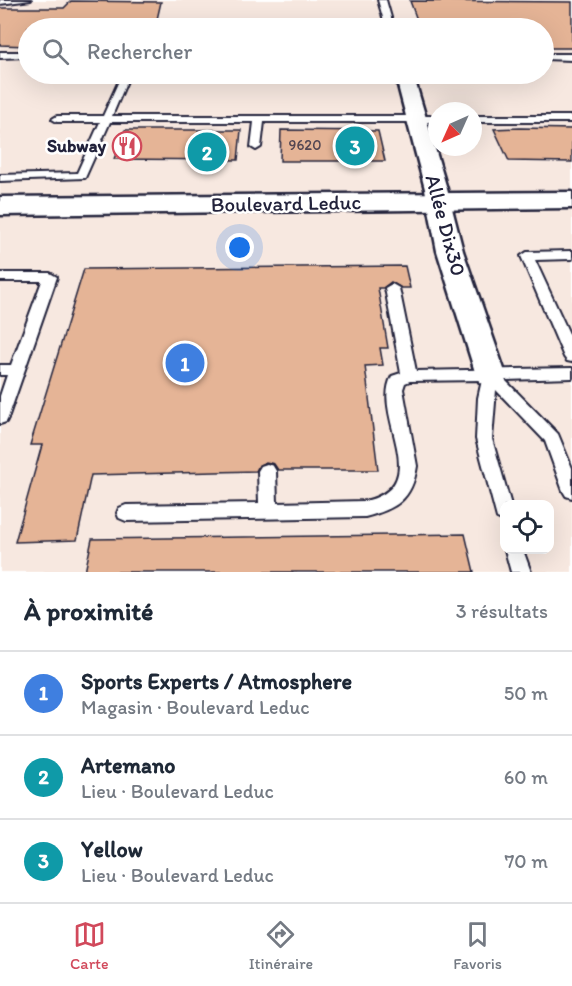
<!DOCTYPE html>
<html lang="fr">
<meta charset="utf-8">
<style>
:root{--surface:#fff;--page:#f6f6f7;--text:#1f2937;--muted:#747a83;--line:#e0e1e3;--accent:#d1495b}
body{margin:0;font-family:Itim,sans-serif;background:var(--page);color:var(--text)}
.controls{position:absolute;right:18px;bottom:18px;display:grid;overflow:hidden;border-radius:12px;box-shadow:0 6px 24px #0002}
.controls button{width:54px;height:54px;display:grid;place-items:center;padding:0;border:0;border-bottom:2px solid var(--line);background:var(--surface);color:var(--text);font:30px sans-serif}
.compass{position:absolute;left:428px;top:102px;width:54px;height:54px;border-radius:50%;background:var(--surface);box-shadow:0 6px 24px #0002;rotate:225deg}
.you{position:absolute;left:240px;top:248px;width:21px;height:21px;margin:-15px;border:4px solid #fff;border-radius:50%;background:#1a73e8;box-shadow:0 0 0 9px #1a73e833}
.badge{display:grid;place-items:center;width:39px;height:39px;border-radius:50%;background:var(--accent);color:#fff;font-size:20px;font-weight:700}
.pin{position:absolute;translate:-50% -50%;border:3px solid #fff;box-shadow:0 2px 6px #0006}
.list{margin:0;padding:0;list-style:none}
h2{display:flex;justify-content:space-between;align-items:center;height:78px;margin:0;padding:0 24px;font-size:26px}
h2 small{font-size:20px;font-weight:400;color:var(--muted)}
.list li{display:grid;grid-template-columns:39px 1fr auto;gap:18px;align-items:center;box-sizing:border-box;height:84px;padding:0 24px;border-top:2px solid var(--line)}
.list b{display:block;font-size:22px;white-space:nowrap}
.list p{margin:0;font-size:20px;white-space:nowrap;color:var(--muted)}
.list em{font-size:20px;font-style:normal;color:var(--muted)}
.icon{flex:none;width:33px;height:33px;fill:none;stroke:currentColor;stroke-width:2;stroke-linecap:round;stroke-linejoin:round}
.map{position:relative;flex:none;width:572px;height:572px;overflow:hidden}
.search{position:absolute;background:var(--surface);box-shadow:0 6px 24px #0002;left:18px;right:18px;top:18px;height:66px;display:flex;align-items:center;gap:15px;box-sizing:border-box;padding:0 21px;border-radius:33px;color:var(--muted);font-size:22px}
.sheet{height:330px;background:var(--surface)}
nav{display:flex;justify-content:space-around;align-items:center;box-sizing:border-box;height:84px;border-top:2px solid var(--line);background:var(--surface);font-size:16px;color:var(--muted)}
nav a{display:grid;justify-items:center;gap:3px}
nav .on{color:var(--accent)}
.map>svg:first-child{display:block}
.built{fill:#f7e8e0;fill-rule:evenodd}
.building{fill:#e5b496;stroke:#22223b;stroke-width:1.5}
.lines{fill:none;stroke-linecap:round;stroke-linejoin:round}
.service-casing{stroke:#22223b;stroke-width:4}
.minor-casing{stroke:#22223b;stroke-width:5}
.tertiary-casing{stroke:#22223b;stroke-width:5}
.service{fill:#fff;fill-rule:evenodd}
.minor{fill:#fff;fill-rule:evenodd}
.tertiary{fill:#fff;fill-rule:evenodd}
.labels{text-anchor:middle;dominant-baseline:central;stroke-width:5;stroke-linejoin:round;paint-order:stroke}
.far-number-label{font-size:15px;fill:#534652}
.far-poi-label{font-size:18px;font-weight:bold;fill:#22223b;stroke:#fff;text-anchor:end}
.street-label{font-size:21px;fill:#22223b;stroke:#fff}
</style>
<div class="map">
<svg width="572" height="572" viewBox="0 0 572 572">
<rect width="100%" height="100%" fill="#fff"/>
<filter id="ink" filterUnits="userSpaceOnUse"><feTurbulence type="fractalNoise" baseFrequency=".0167" numOctaves="2"/><feDisplacementMap in="SourceGraphic" scale="12" xChannelSelector="R" yChannelSelector="G"/><feConvolveMatrix kernelMatrix="1 2 1 2 8 2 1 2 1" color-interpolation-filters="sRGB"/></filter>
<g filter="url(#ink)">
<!-- built -->
<path class="built" d="M 0,0 L 572,0 L 572,572 L 0,572 ZM 28,28 L 544,28 L 544,74 L 28,74 ZM 437,111 L 473,111 L 473,147 L 437,147 ZM 504,505 L 550,505 L 550,550 L 504,550 Z"/>
<!-- building -->
<g class="building">
<path d="M 71,1 L 161,2 L 155,28 L 28,28 L 28,46 L 0,45 L 0,8 L 64,8 Z"/>
<path d="M 410,1 L 572,2 L 572,48 L 543,48 L 543,28 L 420,28 Z"/>
<path d="M 520,128 L 572,129 L 572,162 L 509,161 L 494,129 Z"/>
<path d="M 125,130 L 241,130 L 238,160 L 114,159 Z"/>
<path d="M 281,130 L 378,131 L 385,161 L 280,161 Z"/>
<path d="M 405,266 L 410,288 L 401,288 L 391,282 L 383,288 L 378,288 L 388,348 L 380,348 L 383,365 L 365,366 L 378,470 L 278,470 L 274,464 L 266,462 L 259,465 L 256,471 L 91,475 L 77,540 L 15,542 L 42,445 L 30,445 L 84,269 Z"/>
<path d="M 465,534 L 474,572 L 85,572 L 92,539 Z"/>
</g>
<g class="lines">
<!-- service casing -->
<g class="service-casing">
<g id="service">
<path d="M 0,0 L 31,0 L 0,4 Z"/>
<path d="M 378,0 L 386,0 L 394,28 L 386,28 Z"/>
<path d="M 0,52 L 28,52 L 28,57 L 0,58 Z"/>
<path d="M 572,54 L 572,60 L 544,59 L 544,54 Z"/>
<path d="M 122,74 L 130,74 L 112,116 L 437,116 L 437,122 L 264,122 L 261,147 L 256,150 L 251,147 L 254,122 L 110,122 L 85,178 L 0,181 L 0,175 L 77,173 L 100,122 L 57,122 L 52,119 L 57,116 L 103,116 Z"/>
<rect x="473" y="116" width="99" height="6"/>
<path d="M 572,251 L 572,259 L 535,260 L 572,340 L 572,362 L 567,361 L 564,357 L 521,256 L 527,252 Z"/>
<path d="M 0,273 L 50,273 L 57,277 L 8,418 L 6,422 L 0,424 L 0,396 L 7,375 L 0,375 L 0,365 L 11,365 L 42,281 L 0,281 Z"/>
<path d="M 392,284 L 399,288 L 416,371 L 572,368 L 572,378 L 505,380 L 558,434 L 572,468 L 572,498 L 566,496 L 563,491 L 545,441 L 496,390 L 492,439 L 511,505 L 504,505 L 504,521 L 497,518 L 476,439 L 478,398 L 482,380 L 410,381 L 405,383 L 403,389 L 417,466 C 412,500 396,509 365,517 L 126,521 L 119,518 L 117,513 L 119,508 L 126,505 L 259,503 L 258,471 L 261,466 L 267,464 L 273,466 L 276,471 L 277,503 L 365,501 C 436,484 370,415 392,376 L 401,373 L 385,288 Z"/>
<path d="M 505,550 L 523,550 L 531,572 L 511,572 Z"/>
</g>
</g>
<!-- minor casing -->
<g class="minor-casing">
<path id="minor" d="M 395,74 L 413,74 L 447,189 L 463,251 L 506,375 L 502,383 L 491,386 L 480,383 L 476,375 L 437,251 L 425,189 Z"/>
</g>
<!-- tertiary casing -->
<g class="tertiary-casing">
<path id="tertiary" d="M 572,192 L 572,208 L 0,215 L 0,197 Z"/>
</g>
<!-- service -->
<use href="#service" class="service"/>
<!-- minor -->
<use href="#minor" class="minor"/>
<!-- tertiary -->
<use href="#tertiary" class="tertiary"/>
</g>
</g>
<!-- icons -->
<defs>
<g id="restaurant-ring" transform="scale(1.5)"><circle r="9.5" fill="#fff" stroke="#d1495b" stroke-width="1.5"/><path d="M-5-6h1v4h1v-4h1v4h1v-4h1v5L-1.5 .5V6h-2V.5L-5-1ZM5-6V6H3V1.5H1.5Q1.5-4 5-6Z" fill="#d1495b"/></g>
</defs>
<g fill-rule="evenodd">
<use href="#restaurant-ring" x="127" y="146"/>
</g>
<g class="labels">
<!-- far-number labels -->
<g class="far-number-label">
<text x="305" y="145">9620</text>
</g>
<!-- far-poi labels -->
<g class="far-poi-label">
<text x="106" y="146">Subway</text>
</g>
<!-- street labels -->
<g class="street-label">
<text transform="translate(286 203) rotate(-1)">Boulevard Leduc</text>
<text transform="translate(446 225) rotate(75)">Allée Dix30</text>
</g>
</g>
</svg>
<div class="controls">
<button><svg class="icon" aria-label="locate" viewBox="0 0 24 24"><circle cx="12" cy="12" r="6"/><path d="M12 2v4M12 18v4M2 12h4M18 12h4"/></svg></button>
</div>
<svg class="compass" viewBox="-18 -18 36 36"><path d="M0-13l5 13h-10z" fill="#e53935"/><path d="M0 13l5-13h-10z" fill="#747a83"/></svg>
<div class="you"></div>
<div class="pin badge" style="left:185px;top:363px;background:#3f7fe0">1</div>
<div class="pin badge" style="left:207px;top:152px;background:#0f9aa8">2</div>
<div class="pin badge" style="left:355px;top:146px;background:#0f9aa8">3</div>
<div class="search"><svg class="icon" aria-label="search" viewBox="0 0 24 24"><circle cx="10" cy="10" r="6"/><path d="M15 15l6 6"/></svg>Rechercher</div>
</div>
<section class="sheet">
<h2>À proximité<small>3 résultats</small></h2>
<ul class="list">
<li><span class="badge" style="background:#3f7fe0">1</span><div><b>Sports Experts / Atmosphere</b><p>Magasin · Boulevard Leduc</p></div><em>50 m</em></li>
<li><span class="badge" style="background:#0f9aa8">2</span><div><b>Artemano</b><p>Lieu · Boulevard Leduc</p></div><em>60 m</em></li>
<li><span class="badge" style="background:#0f9aa8">3</span><div><b>Yellow</b><p>Lieu · Boulevard Leduc</p></div><em>70 m</em></li>
</ul>
</section>
<nav>
<a class="on"><svg class="icon" aria-label="map" viewBox="0 0 24 24"><path d="M3 6l6-2 6 2 6-2v14l-6 2-6-2-6 2zM9 4v14M15 6v14"/></svg>Carte</a>
<a><svg class="icon" aria-label="directions" viewBox="0 0 24 24"><path d="M12 3l9 9-9 9-9-9zM9 14v-3h6M13 9l2 2-2 2"/></svg>Itinéraire</a>
<a><svg class="icon" aria-label="saved" viewBox="0 0 24 24"><path d="M7 4h10v16l-5-4-5 4z"/></svg>Favoris</a>
</nav>
